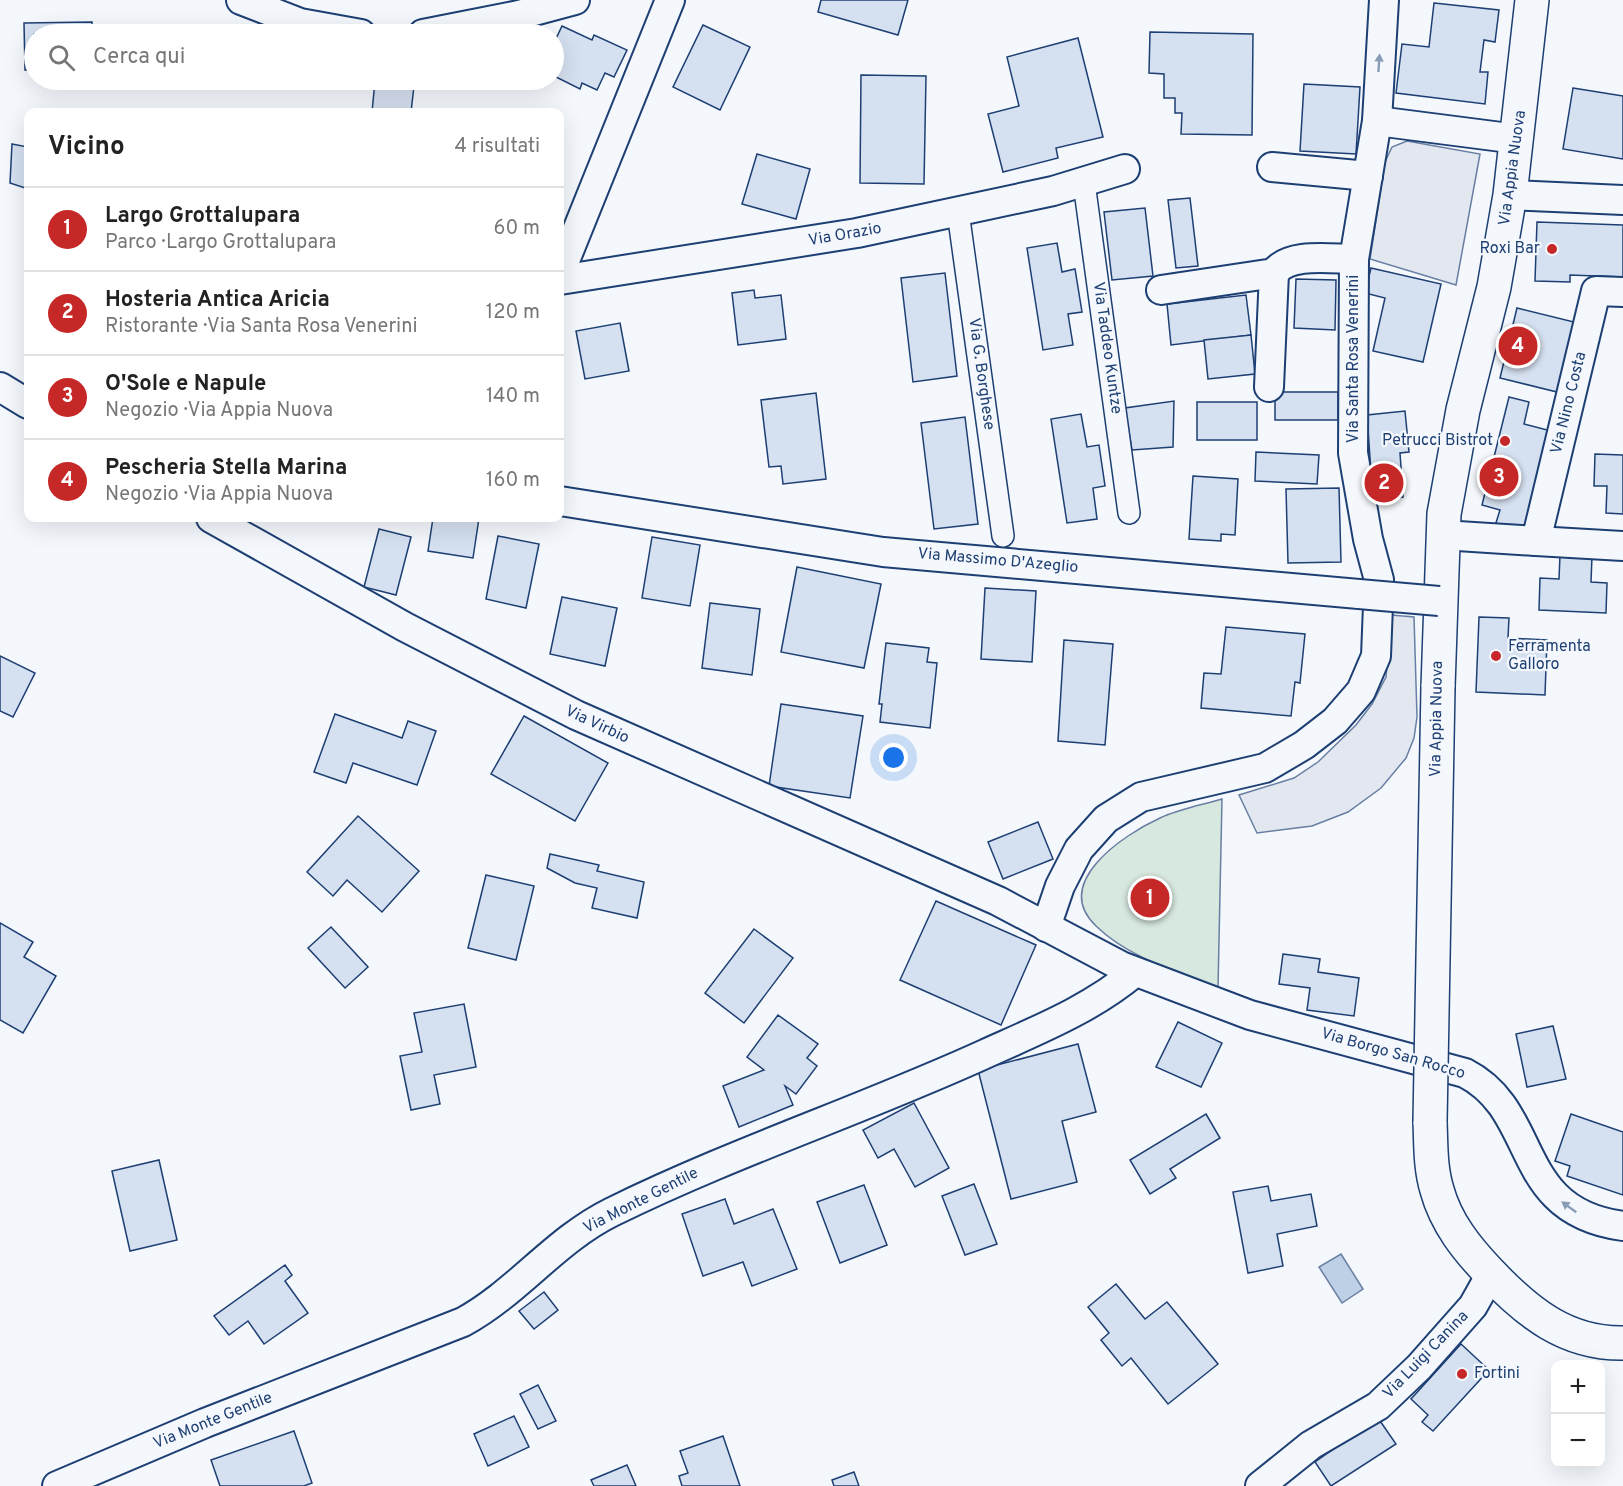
<!DOCTYPE html>
<html lang="it">
<meta charset="utf-8">
<style>
:root{--surface:#fff;--page:#f6f6f6;--text:#222;--muted:#767676;--line:#e0e0e0;--accent:#c62828}
body{margin:0;font-family:Overpass,sans-serif;background:var(--page);color:var(--text)}
.controls{position:absolute;right:18px;bottom:18px;display:grid;overflow:hidden;border-radius:12px;box-shadow:0 6px 24px #0002}
.controls button{width:54px;height:54px;display:grid;place-items:center;padding:0;border:0;border-bottom:2px solid var(--line);background:var(--surface);color:var(--text);font:30px sans-serif}
.you{position:absolute;left:894px;top:758px;width:21px;height:21px;margin:-15px;border:4px solid #fff;border-radius:50%;background:#1a73e8;box-shadow:0 0 0 9px #1a73e833}
.badge{display:grid;place-items:center;width:39px;height:39px;border-radius:50%;background:var(--accent);color:#fff;font-size:20px;font-weight:700}
.pin{position:absolute;translate:-50% -50%;border:3px solid #fff;box-shadow:0 2px 6px #0006}
.list{margin:0;padding:0;list-style:none}
h2{display:flex;justify-content:space-between;align-items:center;height:78px;margin:0;padding:0 24px;font-size:26px}
h2 small{font-size:20px;font-weight:400;color:var(--muted)}
.list li{display:grid;grid-template-columns:39px 1fr auto;gap:18px;align-items:center;box-sizing:border-box;height:84px;padding:0 24px;border-top:2px solid var(--line)}
.list b{display:block;font-size:22px;white-space:nowrap}
.list p{margin:0;font-size:20px;white-space:nowrap;color:var(--muted)}
.list em{font-size:20px;font-style:normal;color:var(--muted)}
.icon{flex:none;width:33px;height:33px;fill:none;stroke:currentColor;stroke-width:2;stroke-linecap:round;stroke-linejoin:round}
.map{position:relative;flex:none;width:1623px;height:1486px;overflow:hidden}
.search{position:absolute;background:var(--surface);box-shadow:0 6px 24px #0002;left:24px;top:24px;width:540px;height:66px;display:flex;align-items:center;gap:15px;box-sizing:border-box;padding:0 21px;border-radius:33px;color:var(--muted);font-size:22px}
.panel{position:absolute;background:var(--surface);box-shadow:0 6px 24px #0002;left:24px;top:108px;width:540px;height:414px;border-radius:12px}
.map>svg:first-child{display:block}
.green{fill:#d7e8df;stroke:#687fa3;stroke-width:1.5}
.parking{fill:#e3e8f0;stroke:#687fa3;stroke-width:1.5}
.water{fill:#bed0e5;stroke:#687fa3;stroke-width:1.5}
.building{fill:#d5e0f0;stroke:#1d3f73;stroke-width:1.5}
.lines{fill:none;stroke-linecap:round;stroke-linejoin:round}
.pedestrian-casing{stroke:#1d3f73;stroke-width:24}
.minor-casing{stroke:#1d3f73;stroke-width:32}
.primary-casing{stroke:#1d3f73;stroke-width:36}
.pedestrian{stroke:#f4f7fb;stroke-width:21}
.minor{stroke:#f4f7fb;stroke-width:28}
.primary{stroke:#f4f7fb;stroke-width:33}
.minor-bridge-casing{stroke:#1d3f73;stroke-width:32;stroke-linecap:butt}
.primary-bridge-casing{stroke:#1d3f73;stroke-width:36;stroke-linecap:butt}
.minor-bridge{stroke:#f4f7fb;stroke-width:28}
.primary-bridge{stroke:#f4f7fb;stroke-width:33}
.oneway{fill:#889bb7}
.poi-dot{fill:#c62828;stroke:#f4f7fb;stroke-width:2}
.labels{text-anchor:middle;dominant-baseline:central;stroke-width:4.5;stroke-linejoin:round;paint-order:stroke}
.street-label{font-size:16px;fill:#1d3f73;stroke:#f4f7fb}
.poi-label{font-size:16px;fill:#1d3f73;stroke:#f4f7fb;text-anchor:end}
</style>
<div class="map">
<svg width="1623" height="1486" viewBox="0 0 1623 1486">
<rect width="100%" height="100%" fill="#f4f7fb"/>
<!-- green -->
<path class="green" d="M 1222,799 L 1218,988 C 1176,971 1129,958 1096,926 C 1051,883 1123,835 1160,818 C 1179,809 1202,805 1222,799 Z"/>
<!-- parking -->
<g class="parking">
<path d="M 1407,141 L 1480,154 L 1456,285 L 1370,259 L 1385,162 L 1392,147 Z"/>
<path d="M 1391,615 L 1414,617 L 1417,717 L 1414,738 L 1406,758 L 1381,788 L 1348,812 L 1312,826 L 1257,833 L 1239,795 L 1294,778 L 1318,762 L 1356,725 L 1372,704 L 1386,677 Z"/>
</g>
<!-- water -->
<path class="water" d="M 1341,1254 L 1363,1289 L 1342,1303 L 1319,1267 Z"/>
<!-- building -->
<g class="building">
<path d="M 821,0 L 908,0 L 898,35 L 818,12 Z"/>
<path d="M 1434,3 L 1499,10 L 1495,42 L 1484,40 L 1480,72 L 1488,72 L 1485,104 L 1396,93 L 1402,44 L 1429,47 Z"/>
<path d="M 92,22 L 92,34 L 34,34 L 34,70 L 25,70 L 24,23 Z"/>
<path d="M 703,25 L 750,47 L 720,110 L 673,87 Z"/>
<path d="M 562,26 L 592,40 L 594,35 L 627,50 L 614,77 L 605,73 L 597,90 L 582,83 L 580,89 L 554,76 L 554,43 Z"/>
<path d="M 1150,32 L 1253,34 L 1252,135 L 1181,134 L 1182,113 L 1175,113 L 1175,98 L 1164,98 L 1164,74 L 1149,73 Z"/>
<path d="M 1078,38 L 1103,137 L 1056,148 L 1058,158 L 1003,172 L 988,114 L 1019,106 L 1007,57 Z"/>
<path d="M 861,75 L 926,76 L 924,184 L 860,183 Z"/>
<path d="M 375,81 L 414,86 L 411,112 L 372,112 Z"/>
<path d="M 1304,84 L 1360,87 L 1356,154 L 1300,151 Z"/>
<path d="M 1573,88 L 1623,96 L 1623,159 L 1563,149 Z"/>
<path d="M 12,144 L 28,147 L 28,189 L 10,183 Z"/>
<path d="M 757,154 L 810,169 L 796,219 L 742,204 Z"/>
<path d="M 1190,198 L 1198,266 L 1176,268 L 1168,200 Z"/>
<path d="M 1145,208 L 1153,276 L 1112,280 L 1104,212 Z"/>
<path d="M 1537,222 L 1623,225 L 1623,277 L 1570,275 L 1570,282 L 1535,281 Z"/>
<path d="M 1057,243 L 1062,272 L 1075,269 L 1082,312 L 1068,314 L 1073,345 L 1043,350 L 1027,248 Z"/>
<path d="M 1371,268 L 1441,284 L 1423,362 L 1373,351 L 1385,298 L 1365,293 Z"/>
<path d="M 945,273 L 957,376 L 913,382 L 901,278 Z"/>
<path d="M 1296,279 L 1336,280 L 1335,330 L 1294,328 Z"/>
<path d="M 754,290 L 755,298 L 781,295 L 786,339 L 738,345 L 732,293 Z"/>
<path d="M 1246,295 L 1251,335 L 1171,345 L 1167,304 Z"/>
<path d="M 1517,308 L 1574,322 L 1557,392 L 1500,378 Z"/>
<path d="M 620,323 L 629,371 L 585,379 L 576,331 Z"/>
<path d="M 1251,335 L 1255,374 L 1208,379 L 1204,340 Z"/>
<rect x="1275" y="392" width="63" height="28"/>
<path d="M 816,393 L 826,479 L 783,484 L 781,466 L 769,467 L 761,400 Z"/>
<path d="M 1509,397 L 1529,402 L 1524,424 L 1555,432 L 1530,534 L 1495,526 L 1500,510 L 1482,505 Z"/>
<path d="M 1174,401 L 1173,447 L 1132,450 L 1125,408 Z"/>
<rect x="1197" y="402" width="60" height="38"/>
<path d="M 1405,411 L 1409,452 L 1400,453 L 1403,497 L 1373,501 L 1367,415 Z"/>
<path d="M 1081,414 L 1087,447 L 1099,445 L 1105,486 L 1093,488 L 1097,519 L 1067,523 L 1051,419 Z"/>
<path d="M 965,417 L 978,524 L 934,529 L 921,423 Z"/>
<path d="M 1256,452 L 1319,455 L 1317,484 L 1255,481 Z"/>
<path d="M 1595,454 L 1623,455 L 1623,514 L 1606,513 L 1607,486 L 1594,486 Z"/>
<path d="M 1193,476 L 1238,479 L 1235,535 L 1221,534 L 1221,541 L 1189,539 Z"/>
<path d="M 1339,488 L 1341,562 L 1288,563 L 1286,489 Z"/>
<path d="M 433,518 L 479,518 L 473,558 L 428,551 Z"/>
<path d="M 379,529 L 411,537 L 396,595 L 364,587 Z"/>
<path d="M 498,536 L 539,544 L 526,608 L 486,599 Z"/>
<path d="M 652,537 L 700,545 L 690,606 L 642,598 Z"/>
<path d="M 1560,555 L 1592,556 L 1591,582 L 1607,583 L 1606,613 L 1539,610 L 1540,578 L 1559,579 Z"/>
<path d="M 797,567 L 881,584 L 864,668 L 781,652 Z"/>
<path d="M 985,588 L 1036,591 L 1032,662 L 981,659 Z"/>
<path d="M 562,597 L 617,608 L 605,666 L 550,654 Z"/>
<path d="M 710,603 L 760,609 L 752,675 L 702,668 Z"/>
<path d="M 1479,617 L 1509,618 L 1508,638 L 1547,640 L 1545,695 L 1476,692 Z"/>
<path d="M 1226,627 L 1305,634 L 1300,683 L 1295,682 L 1291,716 L 1201,708 L 1204,673 L 1221,674 Z"/>
<path d="M 1064,640 L 1113,644 L 1105,745 L 1058,741 Z"/>
<path d="M 886,643 L 929,648 L 927,662 L 937,663 L 930,728 L 880,722 L 882,704 L 879,704 Z"/>
<path d="M 0,656 L 35,673 L 13,717 L 0,711 Z"/>
<path d="M 781,704 L 863,716 L 850,798 L 769,786 Z"/>
<path d="M 335,714 L 402,738 L 408,721 L 436,731 L 417,785 L 353,763 L 346,783 L 314,772 Z"/>
<path d="M 524,716 L 608,763 L 575,821 L 491,774 Z"/>
<path d="M 358,816 L 419,871 L 382,912 L 347,880 L 333,896 L 307,872 Z"/>
<path d="M 1038,822 L 1053,859 L 1003,879 L 988,842 Z"/>
<path d="M 550,854 L 599,865 L 597,871 L 644,882 L 637,918 L 592,908 L 597,888 L 575,883 L 547,868 Z"/>
<path d="M 486,875 L 534,886 L 516,960 L 468,948 Z"/>
<path d="M 936,901 L 1036,945 L 1001,1025 L 900,980 Z"/>
<path d="M 0,923 L 33,942 L 24,957 L 56,976 L 23,1033 L 0,1020 Z"/>
<path d="M 331,927 L 368,967 L 345,988 L 308,948 Z"/>
<path d="M 754,929 L 793,958 L 744,1023 L 705,993 Z"/>
<path d="M 1283,954 L 1320,959 L 1318,972 L 1359,978 L 1354,1016 L 1307,1010 L 1310,988 L 1279,984 Z"/>
<path d="M 464,1004 L 476,1067 L 434,1075 L 440,1104 L 411,1110 L 400,1056 L 422,1052 L 414,1013 Z"/>
<path d="M 778,1015 L 818,1044 L 807,1058 L 817,1066 L 796,1094 L 785,1086 L 793,1105 L 739,1127 L 723,1086 L 764,1070 L 747,1057 Z"/>
<path d="M 1178,1022 L 1222,1043 L 1201,1087 L 1156,1067 Z"/>
<path d="M 1553,1026 L 1566,1079 L 1527,1087 L 1516,1034 Z"/>
<path d="M 1078,1044 L 1096,1112 L 1062,1121 L 1077,1182 L 1011,1199 L 978,1070 Z"/>
<path d="M 914,1103 L 949,1168 L 915,1187 L 894,1149 L 878,1158 L 863,1130 Z"/>
<path d="M 1206,1114 L 1220,1138 L 1170,1169 L 1176,1178 L 1150,1194 L 1130,1160 Z"/>
<path d="M 1571,1114 L 1623,1132 L 1623,1195 L 1567,1176 L 1570,1166 L 1555,1161 Z"/>
<path d="M 159,1160 L 177,1240 L 130,1251 L 112,1171 Z"/>
<path d="M 974,1184 L 997,1244 L 965,1255 L 942,1196 Z"/>
<path d="M 864,1185 L 887,1245 L 840,1263 L 817,1202 Z"/>
<path d="M 1268,1186 L 1271,1201 L 1311,1194 L 1317,1226 L 1277,1234 L 1283,1266 L 1248,1273 L 1233,1192 Z"/>
<path d="M 725,1199 L 734,1224 L 773,1209 L 797,1269 L 752,1286 L 743,1262 L 703,1276 L 682,1214 Z"/>
<path d="M 285,1265 L 292,1275 L 285,1281 L 308,1313 L 264,1344 L 248,1321 L 229,1335 L 214,1316 Z"/>
<path d="M 1116,1284 L 1145,1319 L 1167,1302 L 1218,1364 L 1168,1404 L 1131,1358 L 1122,1366 L 1101,1340 L 1109,1333 L 1088,1307 Z"/>
<path d="M 544,1292 L 558,1310 L 534,1329 L 519,1311 Z"/>
<path d="M 1461,1344 L 1489,1370 L 1433,1431 L 1422,1422 L 1428,1415 L 1411,1399 Z"/>
<path d="M 538,1385 L 556,1421 L 538,1429 L 520,1394 Z"/>
<path d="M 514,1416 L 529,1447 L 488,1466 L 474,1434 Z"/>
<path d="M 1378,1418 L 1396,1444 L 1331,1486 L 1315,1462 Z"/>
<path d="M 294,1431 L 312,1483 L 304,1486 L 220,1486 L 211,1460 Z"/>
<path d="M 723,1436 L 740,1486 L 682,1486 L 679,1476 L 688,1473 L 680,1451 Z"/>
<path d="M 627,1465 L 636,1486 L 594,1486 L 591,1480 Z"/>
<path d="M 854,1472 L 859,1486 L 834,1486 L 832,1480 Z"/>
</g>
<g class="lines">
<!-- pedestrian casing -->
<g class="pedestrian-casing">
<g id="pedestrian">
<path d="M 1084,183 L 1129,513"/>
<path d="M 958,212 L 1003,536"/>
</g>
</g>
<!-- minor casing -->
<g class="minor-casing">
<g id="minor">
<path d="M 241,0 L 300,23 L 361,34"/>
<path d="M 423,34 L 519,15 L 575,0"/>
<path d="M 1377,121 L 1517,139"/>
<path d="M 1272,167 L 1368,176"/>
<path d="M 1510,195 L 1623,200"/>
<path d="M 560,273 L 670,0"/>
<path d="M 560,280 L 857,233 L 1053,191 L 1125,169"/>
<path d="M 1161,290 L 1274,273 C 1289,252 1331,259 1354,259"/>
<path d="M 0,387 L 28,404"/>
<path d="M 1269,387 L 1274,273"/>
<path d="M 560,501 L 883,552 L 1359,594"/>
<path d="M 211,518 L 405,627 L 576,715 L 998,901 L 1121,966 L 1250,1015 L 1465,1073 C 1541,1112 1511,1211 1623,1226"/>
<path d="M 1442,535 L 1536,541 L 1596,291 L 1623,292"/>
<path d="M 1536,541 L 1623,546"/>
<path d="M 1046,927 L 1060,886 L 1079,849 L 1106,819 L 1141,797 L 1265,768 L 1304,745 L 1335,721 L 1361,691 L 1376,656 L 1379,580 L 1368,539 L 1353,453 L 1354,259 L 1377,121 L 1384,0"/>
<path d="M 57,1486 L 205,1423 L 463,1322 C 518,1292 555,1240 612,1212 C 734,1152 862,1110 985,1054 C 1038,1030 1091,1009 1135,972"/>
<path d="M 1260,1486 L 1311,1445 L 1378,1406 L 1419,1367 L 1473,1306 L 1491,1274"/>
</g>
</g>
<!-- primary casing -->
<g class="primary-casing">
<g id="primary">
<path d="M 1438,687 L 1444,514 L 1463,410 L 1494,287 L 1510,195 L 1532,0"/>
<path d="M 1430,1122 C 1431,1144 1430,1167 1437,1190 C 1446,1223 1467,1249 1490,1273 C 1527,1312 1566,1344 1623,1343"/>
</g>
</g>
<!-- pedestrian -->
<use href="#pedestrian" class="pedestrian"/>
<!-- minor -->
<use href="#minor" class="minor"/>
<!-- primary -->
<use href="#primary" class="primary"/>
<!-- minor-bridge casing -->
<g class="minor-bridge-casing">
<path id="minor-bridge" d="M 1359,594 L 1439,601"/>
</g>
<!-- primary-bridge casing -->
<g class="primary-bridge-casing">
<path id="primary-bridge" d="M 1430,1122 L 1438,687"/>
</g>
<!-- minor-bridge -->
<use href="#minor-bridge" class="minor-bridge"/>
<!-- primary-bridge -->
<use href="#primary-bridge" class="primary-bridge"/>
</g>
<!-- one-way arrows -->
<defs><path id="oneway-solid" d="M-6-.8H1V-3.2L6.5 0L1 3.2V.8H-6Z" transform="scale(1.5)"/></defs>
<g class="oneway">
<use href="#oneway-solid" transform="translate(1379 63) rotate(-86)"/>
<use href="#oneway-solid" transform="translate(1569 1207) rotate(-144)"/>
</g>
<!-- markers -->
<g class="poi-dot">
<circle cx="1552" cy="249" r="6"/>
<circle cx="1505" cy="441" r="6"/>
<circle cx="1496" cy="656" r="6"/>
<circle cx="1462" cy="1374" r="6"/>
</g>
<g class="labels">
<!-- street labels -->
<g class="street-label">
<text transform="translate(1513 168) rotate(-82)">Via Appia Nuova</text>
<text transform="translate(845 235) rotate(-10)">Via Orazio</text>
<text transform="translate(1107 348) rotate(82)">Via Taddeo Kuntze</text>
<text transform="translate(1354 359) rotate(-90)">Via Santa Rosa Venerini</text>
<text transform="translate(981 374) rotate(82)">Via G. Borghese</text>
<text transform="translate(1569 403) rotate(-76)">Via Nino Costa</text>
<text transform="translate(998 561) rotate(5)">Via Massimo D'Azeglio</text>
<text transform="translate(1437 719) rotate(-89)">Via Appia Nuova</text>
<text transform="translate(597 725) rotate(25)">Via Virbio</text>
<text transform="translate(1393 1054) rotate(16)">Via Borgo San Rocco</text>
<text transform="translate(641 1201) rotate(-27)">Via Monte Gentile</text>
<text transform="translate(1426 1355) rotate(-46)">Via Luigi Canina</text>
<text transform="translate(213 1421) rotate(-22)">Via Monte Gentile</text>
</g>
<!-- poi labels -->
<g class="poi-label">
<text x="1540" y="249">Roxi Bar</text>
<text x="1493" y="441">Petrucci Bistrot</text>
<text x="1508" y="647" text-anchor="start">Ferramenta<tspan x="1508" dy="18">Galloro</tspan></text>
<text x="1474" y="1374" text-anchor="start">Fortini</text>
</g>
</g>
</svg>
<div class="controls">
<button>+</button>
<button>−</button>
</div>
<div class="you"></div>
<div class="pin badge" style="left:1150px;top:898px">1</div>
<div class="pin badge" style="left:1384px;top:483px">2</div>
<div class="pin badge" style="left:1499px;top:477px">3</div>
<div class="pin badge" style="left:1518px;top:346px">4</div>
<div class="search"><svg class="icon" aria-label="search" viewBox="0 0 24 24"><circle cx="10" cy="10" r="6"/><path d="M15 15l6 6"/></svg>Cerca qui</div>
<section class="panel">
<h2>Vicino<small>4 risultati</small></h2>
<ul class="list">
<li><span class="badge">1</span><div><b>Largo Grottalupara</b><p>Parco · Largo Grottalupara</p></div><em>60 m</em></li>
<li><span class="badge">2</span><div><b>Hosteria Antica Aricia</b><p>Ristorante · Via Santa Rosa Venerini</p></div><em>120 m</em></li>
<li><span class="badge">3</span><div><b>O'Sole e Napule</b><p>Negozio · Via Appia Nuova</p></div><em>140 m</em></li>
<li><span class="badge">4</span><div><b>Pescheria Stella Marina</b><p>Negozio · Via Appia Nuova</p></div><em>160 m</em></li>
</ul>
</section>
</div>
